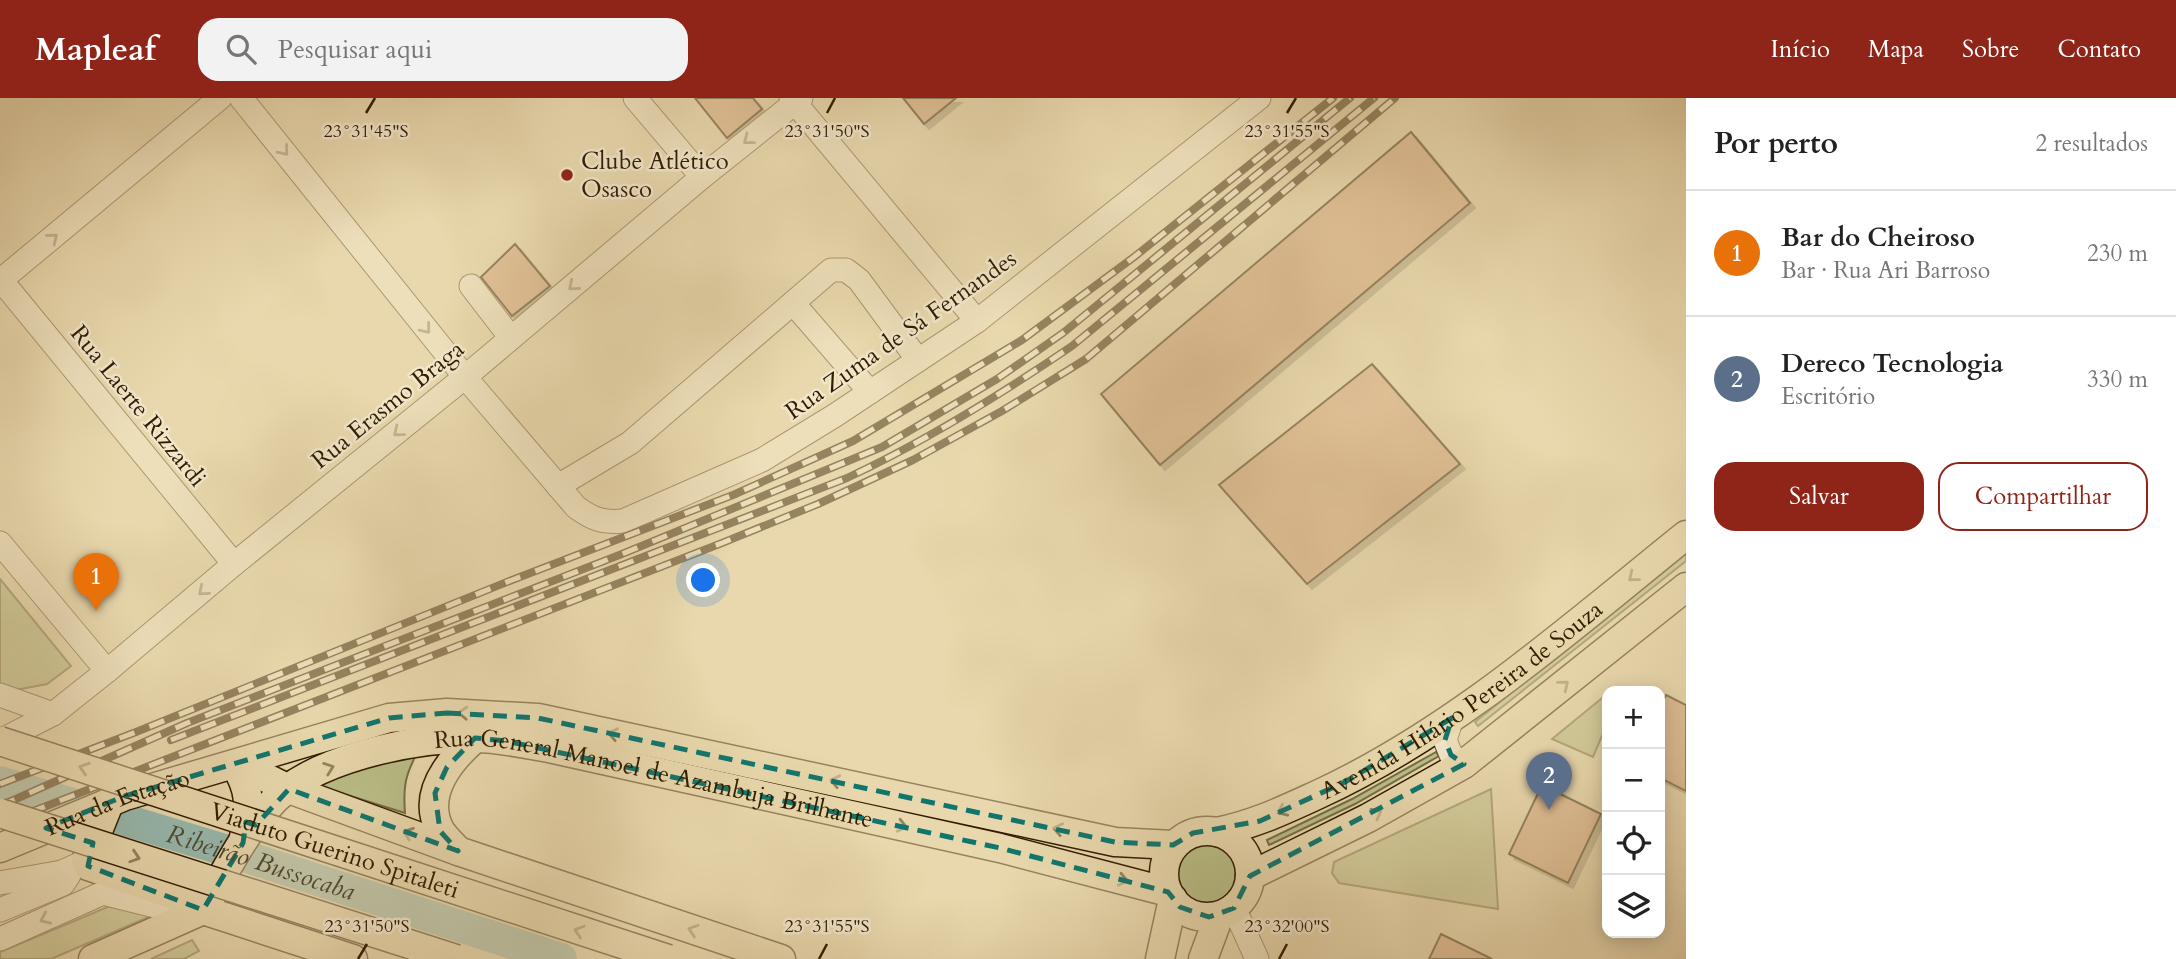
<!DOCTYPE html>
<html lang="pt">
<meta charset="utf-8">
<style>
:root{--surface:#fff;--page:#f2f2f2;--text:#222;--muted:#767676;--line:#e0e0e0;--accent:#8f2418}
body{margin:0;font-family:Cardo,serif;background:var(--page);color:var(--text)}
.controls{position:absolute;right:21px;bottom:21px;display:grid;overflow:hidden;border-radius:14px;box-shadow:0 4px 18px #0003}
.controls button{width:63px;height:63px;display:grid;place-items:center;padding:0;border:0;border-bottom:2px solid var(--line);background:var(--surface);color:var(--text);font:35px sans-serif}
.you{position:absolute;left:704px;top:483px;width:24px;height:24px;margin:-18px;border:5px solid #fff;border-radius:50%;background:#1a73e8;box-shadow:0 0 0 10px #1a73e833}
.badge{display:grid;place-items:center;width:46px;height:46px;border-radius:50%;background:var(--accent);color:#fff;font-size:23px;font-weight:700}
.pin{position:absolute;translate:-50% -58px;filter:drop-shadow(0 2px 4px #0008)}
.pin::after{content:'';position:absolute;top:37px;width:24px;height:21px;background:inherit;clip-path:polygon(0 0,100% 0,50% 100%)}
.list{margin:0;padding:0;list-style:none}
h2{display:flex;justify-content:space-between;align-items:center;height:91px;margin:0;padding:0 28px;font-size:30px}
h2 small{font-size:23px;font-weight:400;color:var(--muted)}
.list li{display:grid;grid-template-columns:46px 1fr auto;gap:21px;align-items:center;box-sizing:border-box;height:126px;padding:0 28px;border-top:2px solid var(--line)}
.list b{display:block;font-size:26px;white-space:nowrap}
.list p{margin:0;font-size:23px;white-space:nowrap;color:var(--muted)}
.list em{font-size:23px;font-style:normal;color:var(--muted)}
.actions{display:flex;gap:14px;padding:21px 28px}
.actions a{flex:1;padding:16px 0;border:2px solid var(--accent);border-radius:21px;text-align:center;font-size:24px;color:var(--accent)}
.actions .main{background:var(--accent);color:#fff}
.icon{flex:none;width:38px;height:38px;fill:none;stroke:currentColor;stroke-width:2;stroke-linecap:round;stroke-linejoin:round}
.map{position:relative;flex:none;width:1686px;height:861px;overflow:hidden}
header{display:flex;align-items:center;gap:42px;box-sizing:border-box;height:98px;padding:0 35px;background:var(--accent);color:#fff}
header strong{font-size:33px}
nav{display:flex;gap:38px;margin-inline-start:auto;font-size:24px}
.search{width:490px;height:63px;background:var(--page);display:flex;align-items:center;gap:18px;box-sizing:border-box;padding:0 24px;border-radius:21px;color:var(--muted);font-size:26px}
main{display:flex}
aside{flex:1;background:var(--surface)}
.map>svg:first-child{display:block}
.green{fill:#babe87;stroke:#766d44;stroke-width:2}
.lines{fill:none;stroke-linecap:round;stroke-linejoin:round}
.river{stroke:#97b9ae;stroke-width:32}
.building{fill:#d7a47c;stroke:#311c00;stroke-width:2;filter:url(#shadow)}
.minor-casing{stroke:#5f4b2b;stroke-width:25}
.major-casing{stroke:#311c00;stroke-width:31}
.minor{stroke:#f1e6ca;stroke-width:23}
.major{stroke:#e9d8ad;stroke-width:28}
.rail-casing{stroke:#311c00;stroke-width:8}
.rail{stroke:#f1e6ca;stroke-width:5;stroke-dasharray:16;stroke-linecap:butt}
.major-bridge-casing{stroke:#311c00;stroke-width:31;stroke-linecap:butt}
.major-bridge{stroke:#e9d8ad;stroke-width:28}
.oneway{stroke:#9b8b6f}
.oneway2{stroke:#96835f}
.marked{fill:none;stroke:#0f766e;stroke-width:5;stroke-dasharray:14 9;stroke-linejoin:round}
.ticks{fill:none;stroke:#311c00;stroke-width:2.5}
.poi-dot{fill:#8f2418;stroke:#f1e6ca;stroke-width:2.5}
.labels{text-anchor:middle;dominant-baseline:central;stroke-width:5;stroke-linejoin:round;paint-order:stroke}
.poi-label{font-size:24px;fill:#311c00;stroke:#f1e6ca;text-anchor:start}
.street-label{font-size:24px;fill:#311c00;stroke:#f1e6ca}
.water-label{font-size:26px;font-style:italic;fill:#504b34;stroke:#f1e6ca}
.ticks-label{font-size:18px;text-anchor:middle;fill:#311c00;stroke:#f1e6ca;stroke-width:5;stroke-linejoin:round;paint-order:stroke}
</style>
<header>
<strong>Mapleaf</strong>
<div class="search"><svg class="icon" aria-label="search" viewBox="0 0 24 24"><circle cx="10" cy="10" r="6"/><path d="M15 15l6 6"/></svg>Pesquisar aqui</div>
<nav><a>Início</a><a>Mapa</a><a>Sobre</a><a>Contato</a></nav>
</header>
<main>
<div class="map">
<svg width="1686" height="861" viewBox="0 0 1686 861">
<defs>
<filter id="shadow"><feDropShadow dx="5" dy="5" stdDeviation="0" flood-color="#0004"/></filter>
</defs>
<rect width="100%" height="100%" fill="#e9d8ad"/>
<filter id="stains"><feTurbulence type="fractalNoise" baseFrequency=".00286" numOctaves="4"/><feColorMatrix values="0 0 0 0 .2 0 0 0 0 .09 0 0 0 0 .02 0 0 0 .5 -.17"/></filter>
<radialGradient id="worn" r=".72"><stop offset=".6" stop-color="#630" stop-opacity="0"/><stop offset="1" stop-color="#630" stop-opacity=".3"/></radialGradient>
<!-- green -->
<g class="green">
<path d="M 1686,455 L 1686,463 L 1478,628 L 1475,624 Z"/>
<path d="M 0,481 L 71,568 L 47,586 L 5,594 L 0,592 Z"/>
<path d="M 1607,596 L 1607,626 L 1593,659 L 1552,641 Z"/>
<path d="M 1436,654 L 1439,658 L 1355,706 L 1269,747 L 1267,742 L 1352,701 Z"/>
<path d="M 417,655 C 405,678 403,689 405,715 L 315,687 L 329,678 Z"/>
<path d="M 1491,691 L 1498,811 L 1339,785 L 1332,775 L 1334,764 Z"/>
<circle cx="1206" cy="773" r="32"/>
<path d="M 110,808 L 151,818 L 51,861 L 0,861 L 0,854 Z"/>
<path d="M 192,842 L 199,853 L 184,861 L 151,861 Z"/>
</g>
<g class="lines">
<!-- river -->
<path class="river" id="s1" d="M 0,684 L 241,757 L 561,861"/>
</g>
<!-- building -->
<g class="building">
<path d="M 695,0 L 753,0 L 762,11 L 727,40 Z"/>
<path d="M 903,0 L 956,0 L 924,26 Z"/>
<path d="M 1411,34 L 1470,105 L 1160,367 L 1101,296 Z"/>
<path d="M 515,146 L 550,188 L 512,218 L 481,179 Z"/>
<path d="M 1372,266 L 1460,366 L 1307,486 L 1219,387 Z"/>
<path d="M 1666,597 L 1686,607 L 1686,693 L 1660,680 L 1660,609 Z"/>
<path d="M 1542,687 L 1601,716 L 1568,785 L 1509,756 Z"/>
<path d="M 1441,836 L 1492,861 L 1429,861 Z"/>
</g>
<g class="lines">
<!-- minor casing -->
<g class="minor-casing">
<g id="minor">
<path d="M 241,0 L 465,279 L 576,409 C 592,421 603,425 623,423 L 762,362 L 834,318 L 977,223 L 1259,0"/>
<path d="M 635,0 L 702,79"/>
<path d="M 791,0 L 977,223"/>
<path d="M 1,182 L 234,466"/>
<path d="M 0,183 L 220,0"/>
<path d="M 471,188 L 511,240"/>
<path d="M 793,205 L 870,294"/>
<path d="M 558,388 L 630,345 L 831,172 L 846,172 L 859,182 L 918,262"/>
<path d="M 0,445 L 107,573"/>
<path d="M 0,597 L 53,616"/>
<path d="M 1452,620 L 1445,642 L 1451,657 L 1464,666"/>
<path d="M 0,643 L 53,616 L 107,573 L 234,466 L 465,279 L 702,79 L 801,0"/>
<path d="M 0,785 L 62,774 L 86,763"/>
<path d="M 1234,810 L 1257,861"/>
<path d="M 0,812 L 63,786 L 69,777"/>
<path d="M 0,841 L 103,795 L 167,811 L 198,812"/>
</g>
</g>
<!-- major casing -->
<g class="major-casing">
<g id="major">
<path d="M 238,666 L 289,691 L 458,753 L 781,861"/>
<path d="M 235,667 C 252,695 249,708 244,739"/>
<path d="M 110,703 L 86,763 L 88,768 L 180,799 L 203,812 L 353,861"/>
<circle cx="1207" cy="776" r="43"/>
<path id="s2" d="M 1217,734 C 1255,726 1282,713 1317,697 C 1454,634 1569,531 1686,437"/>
<path id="s3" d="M 0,750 L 125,698 L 389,620 L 447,615 L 538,620 L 1115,744 L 1173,747"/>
<path d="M 458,753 C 452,746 444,739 440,732 C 421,696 450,662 475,640"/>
<path d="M 1250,778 L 1368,720 L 1464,666 L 1686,489"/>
<path id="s4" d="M 203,812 C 223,778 242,739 268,709 C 309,660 414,640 475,640 C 500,640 525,646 549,650 L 1000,750 L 1168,794"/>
<path d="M 93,861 L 203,812"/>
<path d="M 1160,861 L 1173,801"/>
<path d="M 1203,861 L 1219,818"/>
</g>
</g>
<!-- minor -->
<use href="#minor" class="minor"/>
<!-- major -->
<use href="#major" class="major"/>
<!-- rail casing -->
<g class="rail-casing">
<g id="rail">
<path d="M 171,642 L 847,380 C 926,343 1000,297 1072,248 L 1374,0"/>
<path d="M 0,686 L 136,634 L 512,482 L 733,397 L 853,343 L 1022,242 L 1134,159 L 1333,0"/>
<path d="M 0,708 L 187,625 L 622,456 L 882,349 L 997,281 L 1063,235 L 1350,0"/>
<path d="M 0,726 L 722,445 L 818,406 L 913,362 L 1002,313 L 1086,261 L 1395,0"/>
</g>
</g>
<!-- rail -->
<use href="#rail" class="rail"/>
<!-- major-bridge casing -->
<g class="major-bridge-casing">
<g id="major-bridge">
<path id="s5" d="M 0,643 L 668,861"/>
<path d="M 0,715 L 456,861"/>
</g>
</g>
<!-- major-bridge -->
<use href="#major-bridge" class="major-bridge"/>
</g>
<!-- one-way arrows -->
<defs><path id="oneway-chevron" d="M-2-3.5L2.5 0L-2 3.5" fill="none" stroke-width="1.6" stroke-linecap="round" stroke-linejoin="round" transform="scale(1.75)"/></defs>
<g class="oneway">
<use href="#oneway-chevron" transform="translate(748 42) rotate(142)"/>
<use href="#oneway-chevron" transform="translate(284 53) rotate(51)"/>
<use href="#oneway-chevron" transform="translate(53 140) rotate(-39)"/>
<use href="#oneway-chevron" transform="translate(573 188) rotate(140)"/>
<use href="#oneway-chevron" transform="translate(426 231) rotate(51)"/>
<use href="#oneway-chevron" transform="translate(398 334) rotate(141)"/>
<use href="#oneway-chevron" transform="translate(203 493) rotate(140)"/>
<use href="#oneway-chevron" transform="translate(45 821) rotate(156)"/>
</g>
<g class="oneway2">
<use href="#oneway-chevron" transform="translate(1633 479) rotate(141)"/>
<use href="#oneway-chevron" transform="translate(1564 587) rotate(-39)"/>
<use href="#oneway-chevron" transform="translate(463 615) rotate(-177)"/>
<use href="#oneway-chevron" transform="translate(613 636) rotate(-168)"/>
<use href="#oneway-chevron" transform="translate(84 670) rotate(-162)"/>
<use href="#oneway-chevron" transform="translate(329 670) rotate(-20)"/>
<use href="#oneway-chevron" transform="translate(835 683) rotate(-168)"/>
<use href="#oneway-chevron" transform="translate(1282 713) rotate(155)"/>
<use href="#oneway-chevron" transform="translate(1377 715) rotate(-29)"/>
<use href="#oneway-chevron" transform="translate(902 728) rotate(13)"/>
<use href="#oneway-chevron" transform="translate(1058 731) rotate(-168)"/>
<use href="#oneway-chevron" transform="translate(408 735) rotate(-160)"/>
<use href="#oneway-chevron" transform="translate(135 759) rotate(18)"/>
<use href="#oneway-chevron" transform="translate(1123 782) rotate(13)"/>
<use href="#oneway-chevron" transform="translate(693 832) rotate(-162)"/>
<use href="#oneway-chevron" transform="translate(579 833) rotate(-162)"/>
</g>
<!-- marked area -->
<path d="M0 0H1686V861H0ZM 447,615 L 538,620 L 1115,744 L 1173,747 L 1193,735 L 1260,723 L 1345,684 L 1452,620 L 1445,642 L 1451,657 L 1464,666 L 1250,778 L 1234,810 L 1209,819 L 1180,809 L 1168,794 L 1000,750 L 506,643 L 475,640 L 447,669 L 435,695 L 440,733 L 458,753 L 289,691 L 256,727 L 246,724 L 243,745 L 203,812 L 88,768 L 93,745 L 46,730 L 125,698 L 389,620 Z" fill="#e9d8ad" fill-opacity=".55" fill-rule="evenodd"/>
<path class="marked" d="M 447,615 L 538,620 L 1115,744 L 1173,747 L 1193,735 L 1260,723 L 1345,684 L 1452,620 L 1445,642 L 1451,657 L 1464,666 L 1250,778 L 1234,810 L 1209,819 L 1180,809 L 1168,794 L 1000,750 L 506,643 L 475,640 L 447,669 L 435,695 L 440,733 L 458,753 L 289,691 L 256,727 L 246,724 L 243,745 L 203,812 L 88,768 L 93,745 L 46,730 L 125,698 L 389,620 Z"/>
<!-- ticks -->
<path class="ticks" d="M 366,15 L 375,0M 827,15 L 835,0M 1287,15 L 1296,0M 358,861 L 367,846M 819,861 L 827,846M 1279,861 L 1287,846"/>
<!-- markers -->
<circle class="poi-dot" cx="567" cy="77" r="7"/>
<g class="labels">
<!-- poi labels -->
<g class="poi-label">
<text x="581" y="63">Clube Atlético<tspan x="581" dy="28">Osasco</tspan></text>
</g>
<!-- street labels -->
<g class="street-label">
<text transform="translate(901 237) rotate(-35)">Rua Zuma de Sá Fernandes</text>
<text transform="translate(388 307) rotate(-39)">Rua Erasmo Braga</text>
<text transform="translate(138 308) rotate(51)">Rua Laerte Rizzardi</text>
<text stroke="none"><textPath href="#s2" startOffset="280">Avenida Hilário Pereira de Souza</textPath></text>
<text stroke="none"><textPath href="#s4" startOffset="528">Rua General Manoel de Azambuja Brilhante</textPath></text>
<text stroke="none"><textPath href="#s3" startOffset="126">Rua da Estação</textPath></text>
<text stroke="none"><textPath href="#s5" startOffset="352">Viaduto Guerino Spitaleti</textPath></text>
</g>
<!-- water labels -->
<g class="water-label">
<text stroke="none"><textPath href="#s1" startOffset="273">Ribeirão Bussocaba</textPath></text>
</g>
</g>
<g class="ticks-label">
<text x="366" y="39">23°31'45"S</text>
<text x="827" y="39">23°31'50"S</text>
<text x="1287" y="39">23°31'55"S</text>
<text x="367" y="834">23°31'50"S</text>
<text x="827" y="834">23°31'55"S</text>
<text x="1287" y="834">23°32'00"S</text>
</g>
<rect width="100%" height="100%" filter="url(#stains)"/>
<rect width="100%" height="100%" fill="url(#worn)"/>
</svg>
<div class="controls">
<button>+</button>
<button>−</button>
<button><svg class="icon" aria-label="locate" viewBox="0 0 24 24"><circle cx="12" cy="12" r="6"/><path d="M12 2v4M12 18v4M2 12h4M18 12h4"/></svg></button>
<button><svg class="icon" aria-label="layers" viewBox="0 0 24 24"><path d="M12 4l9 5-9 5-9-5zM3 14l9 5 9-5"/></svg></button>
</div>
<div class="you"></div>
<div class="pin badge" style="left:96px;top:513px;background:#e8710a">1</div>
<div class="pin badge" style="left:1549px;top:712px;background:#5c6f8a">2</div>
</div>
<aside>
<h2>Por perto<small>2 resultados</small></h2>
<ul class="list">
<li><span class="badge" style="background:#e8710a">1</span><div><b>Bar do Cheiroso</b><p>Bar · Rua Ari Barroso</p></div><em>230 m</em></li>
<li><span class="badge" style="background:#5c6f8a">2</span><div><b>Dereco Tecnologia</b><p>Escritório</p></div><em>330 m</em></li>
</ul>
<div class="actions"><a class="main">Salvar</a><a>Compartilhar</a></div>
</aside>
</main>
